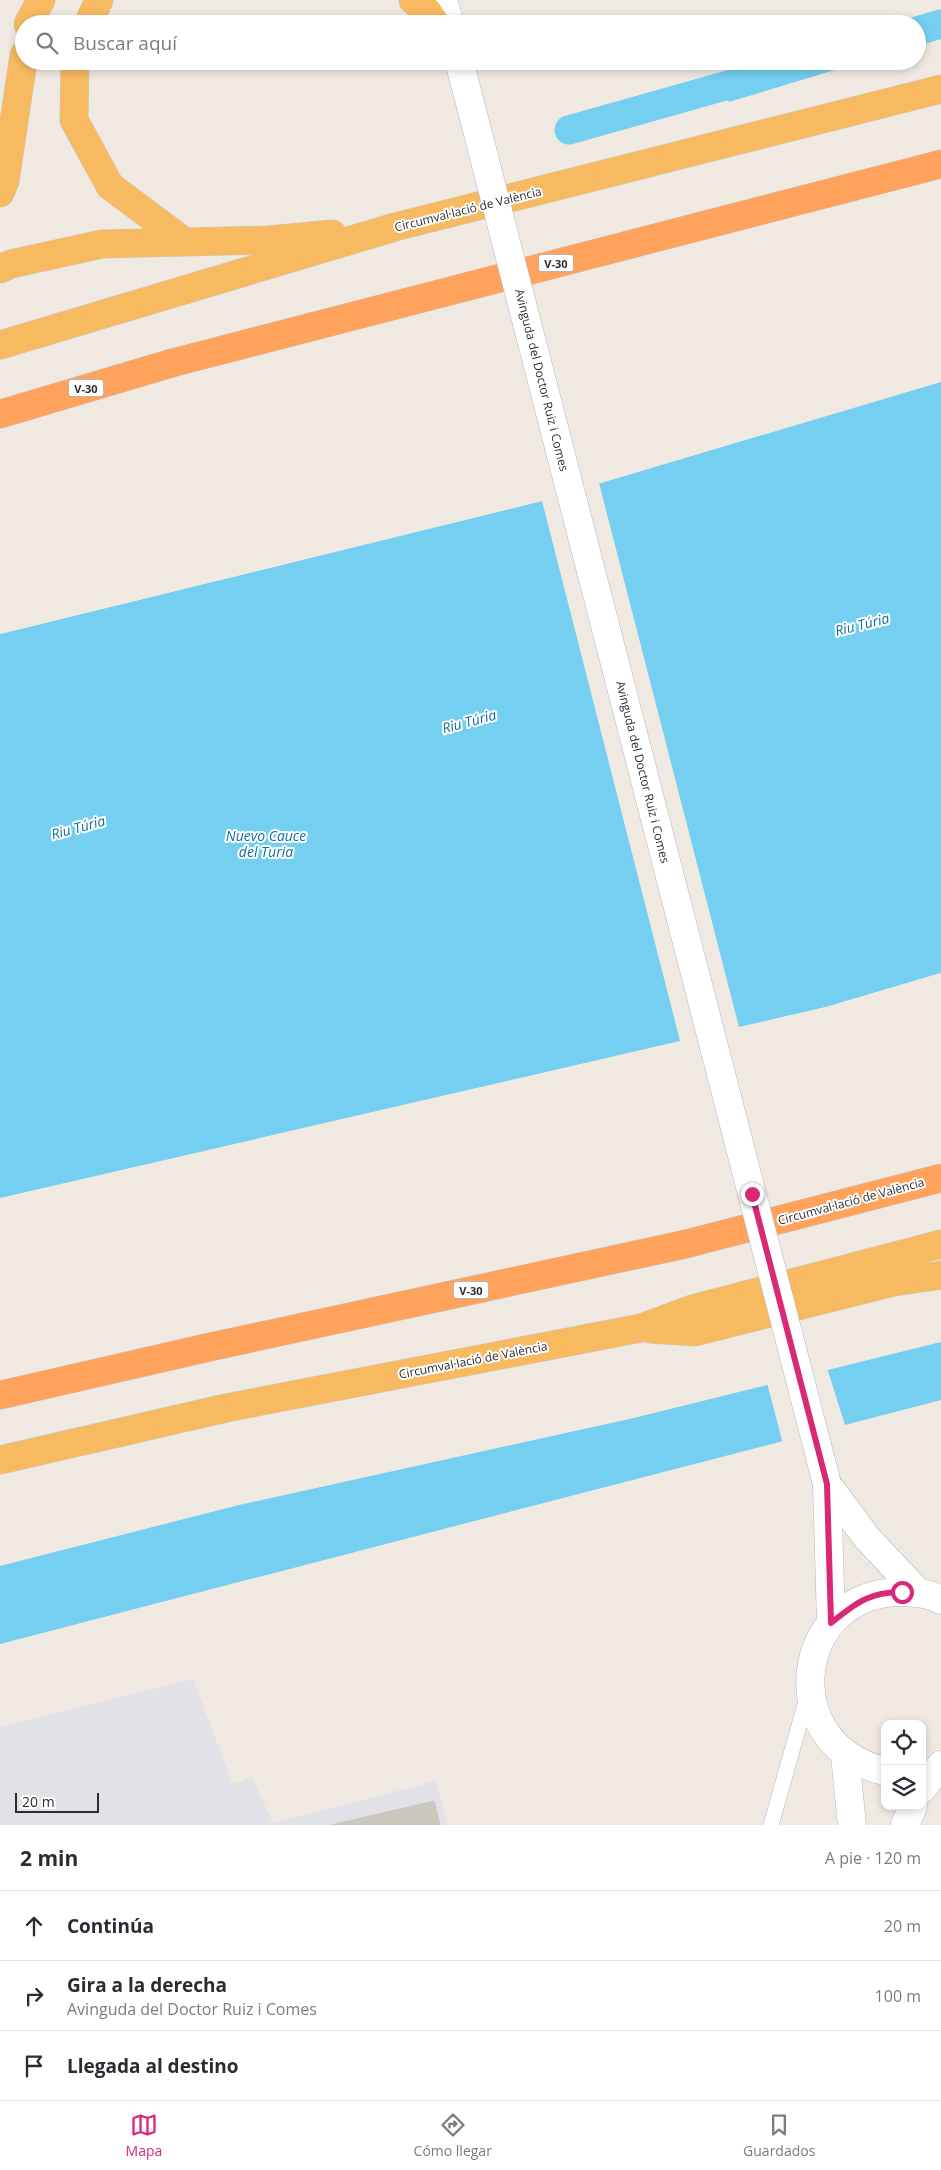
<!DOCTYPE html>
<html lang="es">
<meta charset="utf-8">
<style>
:root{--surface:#fff;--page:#f2f2f3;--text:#2b2b33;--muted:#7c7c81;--line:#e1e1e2;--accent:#db2777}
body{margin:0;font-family:"Open Sans",sans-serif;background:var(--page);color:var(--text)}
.controls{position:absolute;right:15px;bottom:15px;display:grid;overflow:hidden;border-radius:10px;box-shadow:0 2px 8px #0003}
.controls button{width:45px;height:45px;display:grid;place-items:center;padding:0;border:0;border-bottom:1px solid var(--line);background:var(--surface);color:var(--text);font:25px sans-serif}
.scale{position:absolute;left:15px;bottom:12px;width:84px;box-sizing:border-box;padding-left:5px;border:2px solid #2e2e2e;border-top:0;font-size:14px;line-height:18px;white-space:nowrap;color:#2e2e2e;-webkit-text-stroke:4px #fff;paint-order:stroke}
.stop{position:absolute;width:15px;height:15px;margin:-11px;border:4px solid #db2777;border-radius:50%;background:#fff}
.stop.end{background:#db2777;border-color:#fff;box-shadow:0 1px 5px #0008}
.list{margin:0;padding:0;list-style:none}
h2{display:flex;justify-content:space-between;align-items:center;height:65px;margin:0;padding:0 20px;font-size:21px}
h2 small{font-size:16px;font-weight:400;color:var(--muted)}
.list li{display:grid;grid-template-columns:32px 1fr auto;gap:15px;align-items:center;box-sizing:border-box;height:70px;padding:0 20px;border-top:1px solid var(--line)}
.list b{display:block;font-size:19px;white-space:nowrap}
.list p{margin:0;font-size:16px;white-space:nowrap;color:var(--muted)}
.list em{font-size:16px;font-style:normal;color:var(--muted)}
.icon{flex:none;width:28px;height:28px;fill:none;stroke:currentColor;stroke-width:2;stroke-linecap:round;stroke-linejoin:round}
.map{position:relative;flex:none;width:941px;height:1825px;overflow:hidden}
.search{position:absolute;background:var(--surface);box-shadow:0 2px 8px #0003;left:15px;right:15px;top:15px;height:55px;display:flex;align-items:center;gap:12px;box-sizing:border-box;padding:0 18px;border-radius:28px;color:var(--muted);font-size:19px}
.sheet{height:275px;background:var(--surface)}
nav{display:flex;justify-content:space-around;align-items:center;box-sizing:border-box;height:70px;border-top:1px solid var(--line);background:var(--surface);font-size:14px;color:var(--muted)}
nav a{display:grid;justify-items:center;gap:2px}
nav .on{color:var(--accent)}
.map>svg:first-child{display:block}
.industrial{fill:#e3e1e8}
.water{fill:#75cff0}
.pier{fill:#efe9e1}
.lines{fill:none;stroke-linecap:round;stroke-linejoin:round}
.stream{stroke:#75cff0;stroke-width:9}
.canal{stroke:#75cff0;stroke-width:29}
.building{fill:#cbc7bf;stroke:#cbc5ba}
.service-casing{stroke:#b4b7c1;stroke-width:16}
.tertiary-casing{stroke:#b4b7c1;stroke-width:29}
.trunk-casing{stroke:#c9c9c9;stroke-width:29}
.motorway-casing{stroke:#c9c9c9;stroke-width:29}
.service{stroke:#fff;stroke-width:15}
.tertiary{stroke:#fff;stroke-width:28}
.trunk{stroke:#f8ba60;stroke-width:28}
.motorway{stroke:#ffa35c;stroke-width:28}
.tertiary-bridge-casing{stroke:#b4b7c1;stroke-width:29;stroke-linecap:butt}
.tertiary-bridge{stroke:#fff;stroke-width:28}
.route{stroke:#db2777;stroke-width:6}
.labels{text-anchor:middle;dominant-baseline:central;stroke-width:4;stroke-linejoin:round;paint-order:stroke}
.shield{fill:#fff;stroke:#6d6d6d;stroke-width:1}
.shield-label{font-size:11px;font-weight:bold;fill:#2e2e2e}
.street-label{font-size:12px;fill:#2e2e2e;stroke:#fff}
.water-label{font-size:14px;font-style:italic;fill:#0d6fa3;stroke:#fff}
</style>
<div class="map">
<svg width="941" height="1825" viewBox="0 0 941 1825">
<rect width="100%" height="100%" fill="#efe9e1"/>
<!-- industrial -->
<path class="industrial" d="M 193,1679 L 233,1784 L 252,1777 L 273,1823 L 436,1781 L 448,1825 L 0,1825 L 0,1727 Z"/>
<!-- water -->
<g class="water">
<path d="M 941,382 L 941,973 L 826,1007 L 0,1201 L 0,634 L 534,503 Z"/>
<path d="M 941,1342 L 941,1400 L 0,1644 L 0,1566 L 239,1505 L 634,1418 Z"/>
</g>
<!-- pier -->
<g class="pier">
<path d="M 702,451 L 599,483 L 739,1027 L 826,1007 L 941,973 L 941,975 L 827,1010 L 487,1096 L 0,1204 L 0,1198 L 680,1041 L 542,501 L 0,634 L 0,632 L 533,501 Z"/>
<path d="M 827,1368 L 846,1428 L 783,1444 L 767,1383 Z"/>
</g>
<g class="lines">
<!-- stream -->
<g class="stream">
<path d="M 917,41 L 941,34"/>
<path d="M 730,97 L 849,61"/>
</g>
<!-- canal -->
<g class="canal">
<path d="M 917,31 L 941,24"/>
<path d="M 569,130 L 813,61"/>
</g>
</g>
<!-- building -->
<path class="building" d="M 434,1801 L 440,1825 L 331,1825 Z"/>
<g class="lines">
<!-- service casing -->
<g class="service-casing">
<path id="service" d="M 771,1825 L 808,1694"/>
</g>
<!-- tertiary casing -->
<g class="tertiary-casing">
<g id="tertiary">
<path d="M 443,0 L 450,24"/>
<path d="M 459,61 L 468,95"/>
<path d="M 827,1484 L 867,1538 L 918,1592"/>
<path d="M 827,1484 L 831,1623"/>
<path d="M 845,1755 L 852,1825"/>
<path d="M 885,1771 C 774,1746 793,1592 901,1592 C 915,1592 928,1593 941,1600"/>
<path d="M 922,1789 L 941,1765"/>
<path d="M 905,1825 L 913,1806"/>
</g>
</g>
<!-- trunk casing -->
<g class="trunk-casing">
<g id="trunk">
<path d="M 413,0 L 427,11 L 436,24"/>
<path d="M 28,24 L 41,0"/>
<path d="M 88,24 L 99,0"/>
<path d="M 75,61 L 74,120 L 110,186 L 185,242 L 269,240 L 332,234"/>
<path d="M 0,193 L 5,181 L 24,55"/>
<path d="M 0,269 L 11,264 L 102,244 L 185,242"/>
<path d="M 0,345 L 395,227 L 941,89"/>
<path d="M 650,1329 L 695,1332 L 894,1282 L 941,1275"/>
<path d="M 0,1460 L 226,1408 L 641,1328 L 692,1309 L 941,1244"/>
</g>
</g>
<!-- motorway casing -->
<g class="motorway-casing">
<g id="motorway">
<path d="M 0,414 L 172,363 L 941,164"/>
<path d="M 0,1395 L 210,1347 L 686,1244 L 941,1178"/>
</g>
</g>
<!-- service -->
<use href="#service" class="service"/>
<!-- tertiary -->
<use href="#tertiary" class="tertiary"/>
<!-- trunk -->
<use href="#trunk" class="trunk"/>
<!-- motorway -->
<use href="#motorway" class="motorway"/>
<!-- tertiary-bridge casing -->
<g class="tertiary-bridge-casing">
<path id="tertiary-bridge" d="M 468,95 L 827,1484"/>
</g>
<!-- tertiary-bridge -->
<use href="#tertiary-bridge" class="tertiary-bridge"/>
</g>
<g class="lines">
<!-- route -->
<path class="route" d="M 752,1194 L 827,1484 L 831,1623 C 856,1603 869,1592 902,1592"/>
</g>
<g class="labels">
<!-- shield labels -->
<g class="shield">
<rect x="538.5" y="254.5" width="35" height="17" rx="4"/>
<rect x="68.5" y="379.5" width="35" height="17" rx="4"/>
<rect x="453.5" y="1281.5" width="35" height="17" rx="4"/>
</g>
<g class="shield-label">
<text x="556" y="263">V-30</text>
<text x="86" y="388">V-30</text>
<text x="471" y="1290">V-30</text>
</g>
<!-- street labels -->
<g class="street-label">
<text transform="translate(468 209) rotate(-14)">Circumval·lació de València</text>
<text transform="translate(542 380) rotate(76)">Avinguda del Doctor Ruiz i Comes</text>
<text transform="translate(643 772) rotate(76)">Avinguda del Doctor Ruiz i Comes</text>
<text transform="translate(851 1201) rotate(-15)">Circumval·lació de València</text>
<text transform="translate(473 1360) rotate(-11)">Circumval·lació de València</text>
</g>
<!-- water labels -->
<g class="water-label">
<text transform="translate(862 624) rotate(-14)">Riu Túria</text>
<text transform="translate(469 721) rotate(-15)">Riu Túria</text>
<text transform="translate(78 827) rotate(-15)">Riu Túria</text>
<text x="266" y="835">Nuevo Cauce<tspan x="266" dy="16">del Turia</tspan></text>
</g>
</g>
</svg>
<div class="controls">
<button><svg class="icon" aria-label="locate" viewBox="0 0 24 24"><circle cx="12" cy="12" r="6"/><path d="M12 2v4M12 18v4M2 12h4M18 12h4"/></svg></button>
<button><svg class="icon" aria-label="layers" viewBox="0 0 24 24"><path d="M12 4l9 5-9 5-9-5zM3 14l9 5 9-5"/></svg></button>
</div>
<div class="scale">20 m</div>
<div class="stop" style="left:902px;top:1592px"></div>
<div class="stop end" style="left:752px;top:1194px"></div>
<div class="search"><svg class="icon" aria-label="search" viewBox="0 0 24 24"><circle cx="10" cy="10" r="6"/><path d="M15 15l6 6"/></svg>Buscar aquí</div>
</div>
<section class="sheet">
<h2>2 min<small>A pie · 120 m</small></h2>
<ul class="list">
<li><svg class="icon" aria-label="ahead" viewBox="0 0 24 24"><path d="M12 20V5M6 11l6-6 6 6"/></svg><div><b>Continúa</b></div><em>20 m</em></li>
<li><svg class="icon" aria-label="right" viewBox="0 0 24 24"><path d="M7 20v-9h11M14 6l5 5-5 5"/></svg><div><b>Gira a la derecha</b><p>Avinguda del Doctor Ruiz i Comes</p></div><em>100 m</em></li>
<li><svg class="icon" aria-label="arrive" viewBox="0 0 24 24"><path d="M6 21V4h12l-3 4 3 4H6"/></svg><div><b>Llegada al destino</b></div></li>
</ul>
</section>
<nav>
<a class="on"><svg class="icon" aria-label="map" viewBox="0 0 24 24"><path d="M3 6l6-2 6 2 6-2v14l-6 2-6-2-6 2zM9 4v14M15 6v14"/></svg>Mapa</a>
<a><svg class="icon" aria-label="directions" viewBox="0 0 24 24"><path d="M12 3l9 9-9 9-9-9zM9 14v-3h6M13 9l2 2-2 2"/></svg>Cómo llegar</a>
<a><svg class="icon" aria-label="saved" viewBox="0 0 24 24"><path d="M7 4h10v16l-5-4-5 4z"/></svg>Guardados</a>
</nav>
